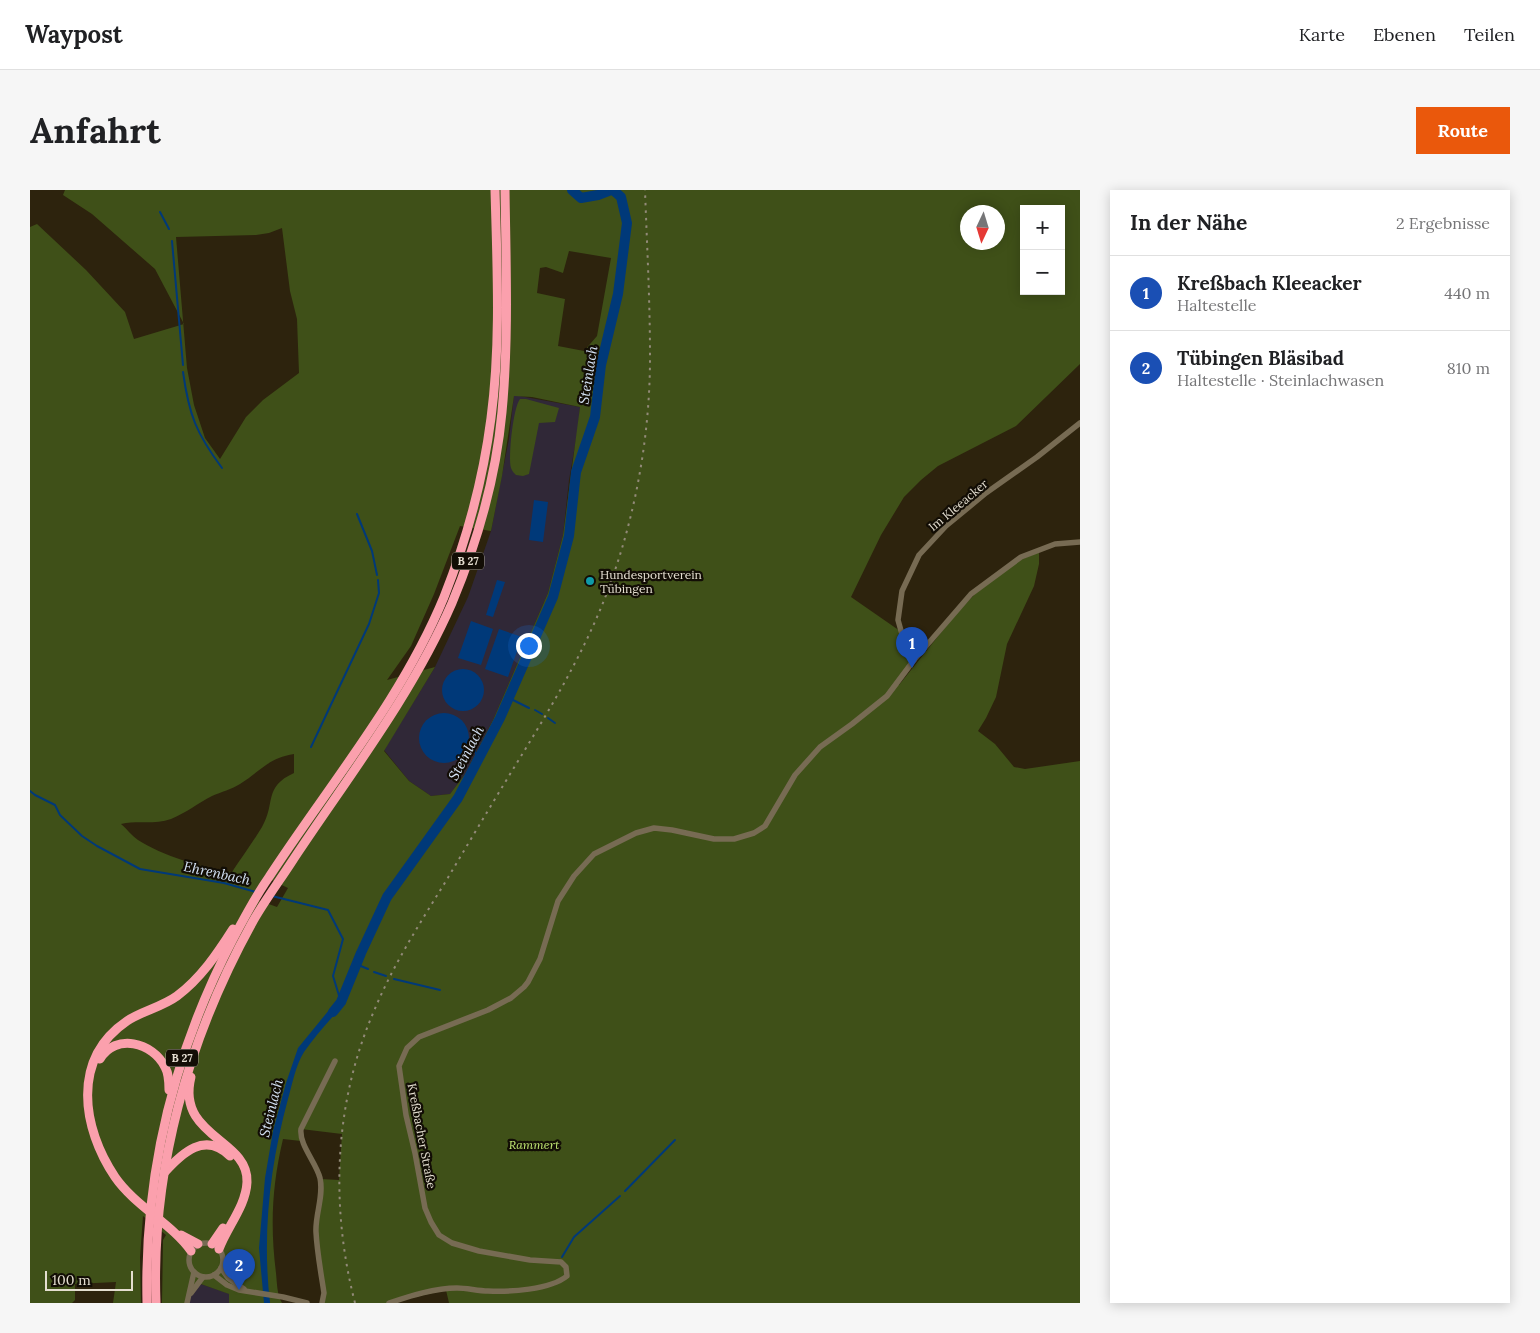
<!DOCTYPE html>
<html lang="de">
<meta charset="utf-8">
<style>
:root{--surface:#fff;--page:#f6f6f6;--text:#202124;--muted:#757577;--line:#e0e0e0;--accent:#ea580c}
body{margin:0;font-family:Lora,serif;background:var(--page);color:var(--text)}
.controls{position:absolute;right:15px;top:15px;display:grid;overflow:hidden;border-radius:0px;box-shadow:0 2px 12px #0003}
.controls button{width:45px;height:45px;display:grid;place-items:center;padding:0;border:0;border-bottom:1px solid var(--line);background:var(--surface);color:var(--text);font:25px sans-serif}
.compass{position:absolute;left:930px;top:15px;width:45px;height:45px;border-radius:50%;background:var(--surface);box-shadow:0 2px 12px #0003;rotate:184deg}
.scale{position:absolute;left:15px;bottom:12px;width:88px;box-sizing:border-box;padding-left:5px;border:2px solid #e4ded0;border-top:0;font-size:14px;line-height:18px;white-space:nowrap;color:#e4ded0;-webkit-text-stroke:4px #120d05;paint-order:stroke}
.you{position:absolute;left:498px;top:455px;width:18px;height:18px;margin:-12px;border:4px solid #fff;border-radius:50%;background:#1a73e8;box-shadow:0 0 0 8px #1a73e833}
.badge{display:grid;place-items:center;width:32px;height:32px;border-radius:50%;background:var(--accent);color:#fff;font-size:16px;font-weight:700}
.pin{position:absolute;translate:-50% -41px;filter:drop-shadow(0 1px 2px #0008)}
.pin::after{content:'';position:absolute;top:26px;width:18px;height:15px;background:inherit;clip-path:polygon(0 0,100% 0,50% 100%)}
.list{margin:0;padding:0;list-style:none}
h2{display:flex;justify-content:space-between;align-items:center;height:65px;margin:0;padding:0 20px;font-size:21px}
h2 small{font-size:16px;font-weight:400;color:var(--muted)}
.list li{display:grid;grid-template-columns:32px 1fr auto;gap:15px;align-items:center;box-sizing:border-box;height:75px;padding:0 20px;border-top:1px solid var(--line)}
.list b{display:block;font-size:19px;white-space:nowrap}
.list p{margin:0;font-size:16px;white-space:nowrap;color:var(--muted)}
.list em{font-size:16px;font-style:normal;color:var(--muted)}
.map{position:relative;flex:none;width:1050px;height:1113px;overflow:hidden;border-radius:0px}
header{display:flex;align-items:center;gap:30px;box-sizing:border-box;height:70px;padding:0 25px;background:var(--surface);border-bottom:1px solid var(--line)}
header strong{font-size:24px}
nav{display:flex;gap:28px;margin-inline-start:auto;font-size:18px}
.intro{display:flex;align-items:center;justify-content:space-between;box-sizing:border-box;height:120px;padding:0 30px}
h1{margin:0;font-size:35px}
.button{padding:12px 22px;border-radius:0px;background:var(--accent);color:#fff;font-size:18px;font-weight:700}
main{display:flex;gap:30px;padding:0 30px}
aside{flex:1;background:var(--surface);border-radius:0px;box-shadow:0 2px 12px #0003}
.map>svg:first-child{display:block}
.industrial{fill:#302837}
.green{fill:#3f5018;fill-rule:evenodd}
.water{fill:#003979}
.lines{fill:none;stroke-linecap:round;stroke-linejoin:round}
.stream{stroke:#003979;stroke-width:2}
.river{stroke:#003979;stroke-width:10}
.minor{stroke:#776b53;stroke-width:5.5}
.highway{stroke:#fba0ad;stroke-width:9}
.rail{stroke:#928a78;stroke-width:2;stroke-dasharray:2.5 5;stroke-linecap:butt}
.culture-dot{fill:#0f9aa8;stroke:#120d05;stroke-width:2}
.labels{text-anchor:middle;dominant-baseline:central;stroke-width:4.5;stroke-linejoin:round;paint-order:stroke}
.shield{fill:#120d05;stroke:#a59f93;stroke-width:1}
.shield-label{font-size:11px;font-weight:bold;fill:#e4ded0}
.street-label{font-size:12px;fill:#e4ded0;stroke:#120d05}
.poi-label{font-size:12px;fill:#e4ded0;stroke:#120d05;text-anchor:start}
.park-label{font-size:12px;font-style:italic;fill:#c0e772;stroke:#120d05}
.water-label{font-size:14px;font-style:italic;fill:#d6e4f7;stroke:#120d05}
</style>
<header>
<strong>Waypost</strong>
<nav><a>Karte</a><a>Ebenen</a><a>Teilen</a></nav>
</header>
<div class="intro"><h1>Anfahrt</h1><a class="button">Route</a></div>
<main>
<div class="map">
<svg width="1050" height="1113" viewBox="0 0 1050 1113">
<rect width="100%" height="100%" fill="#2d230d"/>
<!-- industrial -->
<g class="industrial">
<path d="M 484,205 L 550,217 L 548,238 L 539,290 L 533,345 L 518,403 L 463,530 L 435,584 L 420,604 L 401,606 L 379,591 L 354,560 L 405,477 L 438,407 L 461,341 L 479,249 Z"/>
<path d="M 168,1093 L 200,1104 L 199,1113 L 157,1113 Z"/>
</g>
<!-- green -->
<g class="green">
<path d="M 35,0 L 1050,0 L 1050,174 L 986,236 L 908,276 L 891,290 L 874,307 L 851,345 L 821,407 L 870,441 L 884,470 L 867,494 L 869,495 L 926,424 L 945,404 L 988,371 L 1009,362 L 1009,374 L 1004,396 L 977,454 L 966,507 L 956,528 L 948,541 L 965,554 L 984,577 L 995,579 L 1050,571 L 1050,1113 L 419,1113 L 416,1100 L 359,1113 L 292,1113 L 293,1103 L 285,1040 L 290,989 L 309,990 L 312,944 L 271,939 L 271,951 L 253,949 C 242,996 240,1035 246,1083 C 247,1093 247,1105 252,1113 L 199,1113 L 199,1104 L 168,1093 L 157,1113 L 132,1113 L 133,1050 L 136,1045 L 113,1026 L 110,1067 L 111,1113 L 83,1113 L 86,1092 L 45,1094 L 45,1110 L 42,1113 L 0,1113 L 0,37 L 7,34 L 56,80 L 95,122 L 104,149 L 154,134 L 125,79 L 62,24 L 33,5 ZM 994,19 L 1031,19 L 1031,101 L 994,101 ZM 938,22 L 968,22 L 968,52 L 938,52 ZM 252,38 L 260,101 L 267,129 L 269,183 L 233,210 L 216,227 L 190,269 L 175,248 L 164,215 L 157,178 L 146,47 L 226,45 L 239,43 ZM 539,61 L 581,68 L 567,146 L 554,161 L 528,156 L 535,109 L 507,103 L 510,78 L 516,77 L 533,83 ZM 484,206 L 502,207 L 550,217 L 533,345 L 518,403 L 463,530 L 435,584 L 420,604 L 401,606 L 379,591 L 354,561 L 405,477 L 357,490 L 381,456 L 404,404 L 430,336 L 461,341 L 472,286 ZM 264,564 L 264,583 C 233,597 246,613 232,637 C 223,652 212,667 202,682 C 175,679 131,665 108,650 C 102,646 97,639 91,634 C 107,630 125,635 141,629 C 156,623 168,613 182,606 C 191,602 202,599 210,594 C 231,581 238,568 264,564 ZM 237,688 L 258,698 L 247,717 L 222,708 Z"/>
<path d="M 490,209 L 496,209 L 529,218 L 525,232 L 509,233 L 499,284 L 493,286 L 486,285 C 484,283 482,281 481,278 C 478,267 483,218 490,209 Z"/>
</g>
<!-- water -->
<g class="water">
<path d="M 504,310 L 518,312 L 513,352 L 499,350 Z"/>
<path d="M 467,390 L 475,392 L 463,427 L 456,425 Z"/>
<path d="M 441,431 L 463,439 L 451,475 L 428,468 Z"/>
<path d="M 469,439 L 492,447 L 478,487 L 455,479 Z"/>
<circle cx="433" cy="500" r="21"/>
<circle cx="414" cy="548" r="25"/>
<path d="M 308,809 L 313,815 C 300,830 285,846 274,862 C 266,874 262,895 258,909 C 240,975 232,1044 240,1113 L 234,1113 L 229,1058 L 235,988 L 243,941 L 256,893 L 268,858 Z"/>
</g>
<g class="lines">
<!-- stream -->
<g class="stream">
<path d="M 130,22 L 139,39"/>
<path d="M 142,51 L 153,175"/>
<path d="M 153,182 C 159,225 166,243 192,278"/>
<path d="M 327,324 L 342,361 L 347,385"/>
<path d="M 479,508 L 499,518"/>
<path d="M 505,520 L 512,524"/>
<path d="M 518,528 L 525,533"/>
<path d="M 443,556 L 448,569"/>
<path d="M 281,557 L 339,434 L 349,403 L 348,390"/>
<path d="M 0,601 L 5,605 L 25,615 L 30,625 L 52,646 L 67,656 L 110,679 L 194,693 L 226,702"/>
<path d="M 242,706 L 298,720 L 313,749 L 303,786 L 311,812"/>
<path d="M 326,774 L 338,779"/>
<path d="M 344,782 L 356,786"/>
<path d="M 364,789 L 410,800"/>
<path d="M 595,1001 L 645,950"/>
<path d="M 532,1067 L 544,1047 L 590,1006"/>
</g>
<!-- river -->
<g class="river">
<path d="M 542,0 L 551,8 L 568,5 L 581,0"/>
<path d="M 303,822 L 311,812 L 331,763 L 357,707 L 428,608 L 470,528 L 523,407 L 539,346 L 546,282 L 565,227 L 571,175 L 588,104 L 597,33 L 591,7 L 583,0"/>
</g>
<!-- minor -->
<g class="minor">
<path d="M 884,470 L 875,455 L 868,430 L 872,401 L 889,365 L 916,336 L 956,303 L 1007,267 L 1050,233"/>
<circle cx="176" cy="1070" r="17"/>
<path d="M 191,1078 L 198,1088 L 214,1099"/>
<path d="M 184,1085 L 197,1095 L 209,1100 L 253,1107 L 277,1113"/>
<path d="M 161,1103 L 173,1087"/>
<path d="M 157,1113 L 164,1082"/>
<path d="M 292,1113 L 294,1103 C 291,1083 287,1062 286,1042 C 285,1025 294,1006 290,988 C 286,972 269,955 271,939 L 305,871"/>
<path d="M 359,1113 C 380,1106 405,1098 427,1098 C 437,1098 448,1101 458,1101 C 479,1102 520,1100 537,1086 L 536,1077 L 531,1072 L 500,1070 L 449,1061 L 422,1053 L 409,1045 L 401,1032 L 395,1018 L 385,963 L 376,925 L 369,876 L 377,858 L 389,847 L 458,820 L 481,808 L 494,797 L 498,792 L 510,769 L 528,711 L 544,686 L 564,664 L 606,643 L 624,638 L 642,640 L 684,649 L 704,649 L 724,643 L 735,636 L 765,585 L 790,557 L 822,534 L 857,506 L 884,470 L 941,404 L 991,367 L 1025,354 L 1050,352"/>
</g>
<!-- highway -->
<g class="highway">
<path d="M 70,869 C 85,843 123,852 135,877 C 139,884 139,892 139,900"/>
<path d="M 161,887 C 146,947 219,949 217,992 C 216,1016 197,1037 189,1059"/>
<path d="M 134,983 C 152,963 175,941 200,966"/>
<path d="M 151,1045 L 168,1054"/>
<path d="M 182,1054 L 193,1038"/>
<path d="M 161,1061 C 142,1034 105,1016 85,987 C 52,938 41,869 97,831 C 112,821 132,817 147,806 C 171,788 187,764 203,739"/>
<path d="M 117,1113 C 114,985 144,862 203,749 C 214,728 225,707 239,687 C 299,595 372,509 414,407 C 437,349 453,290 461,228 C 471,153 467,76 465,0"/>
<path d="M 126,1113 C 121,980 158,849 222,733 C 233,713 248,693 261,673 C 317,588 381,507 422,413 C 447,353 466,287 472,222 C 479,148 476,74 475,0"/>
</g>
<!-- rail -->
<path class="rail" d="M 325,1113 C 300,1016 304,913 344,821 C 363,775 390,733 416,691 C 442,647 469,602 496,558 C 529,504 561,449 582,389 C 607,318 620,242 620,167 C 620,111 617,56 615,0"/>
</g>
<!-- markers -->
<circle class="culture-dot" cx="560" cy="391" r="5"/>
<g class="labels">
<!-- shield labels -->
<g class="shield">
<rect x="422" y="362.5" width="32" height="17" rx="4"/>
<rect x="136" y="859.5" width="32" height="17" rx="4"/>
</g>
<g class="shield-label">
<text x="438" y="371">B 27</text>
<text x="152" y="868">B 27</text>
</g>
<!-- street labels -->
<g class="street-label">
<text transform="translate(928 315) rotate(-40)">Im Kleeacker</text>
<text transform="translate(392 946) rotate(79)">Kreßbacher Straße</text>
</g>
<!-- poi labels -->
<g class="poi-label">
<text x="570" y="384">Hundesportverein<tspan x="570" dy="14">Tübingen</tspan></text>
</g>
<!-- park labels -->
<g class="park-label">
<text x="504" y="954">Rammert</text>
</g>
<!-- water labels -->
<g class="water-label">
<text transform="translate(558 185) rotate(-81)">Steinlach</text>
<text transform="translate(436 563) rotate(-62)">Steinlach</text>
<text transform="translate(187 683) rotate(12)">Ehrenbach</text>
<text transform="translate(241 918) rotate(-76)">Steinlach</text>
</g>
</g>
</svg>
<div class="controls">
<button>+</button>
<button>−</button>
</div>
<svg class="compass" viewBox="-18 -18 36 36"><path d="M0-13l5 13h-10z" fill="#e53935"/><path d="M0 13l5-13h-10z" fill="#757577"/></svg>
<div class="scale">100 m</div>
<div class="you"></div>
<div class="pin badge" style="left:882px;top:478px;background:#1a4fb4">1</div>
<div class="pin badge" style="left:209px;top:1100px;background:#1a4fb4">2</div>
</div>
<aside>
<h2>In der Nähe<small>2 Ergebnisse</small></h2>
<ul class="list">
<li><span class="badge" style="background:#1a4fb4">1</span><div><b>Kreßbach Kleeacker</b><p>Haltestelle</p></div><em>440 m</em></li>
<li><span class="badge" style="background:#1a4fb4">2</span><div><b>Tübingen Bläsibad</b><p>Haltestelle · Steinlachwasen</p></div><em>810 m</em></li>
</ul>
</aside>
</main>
